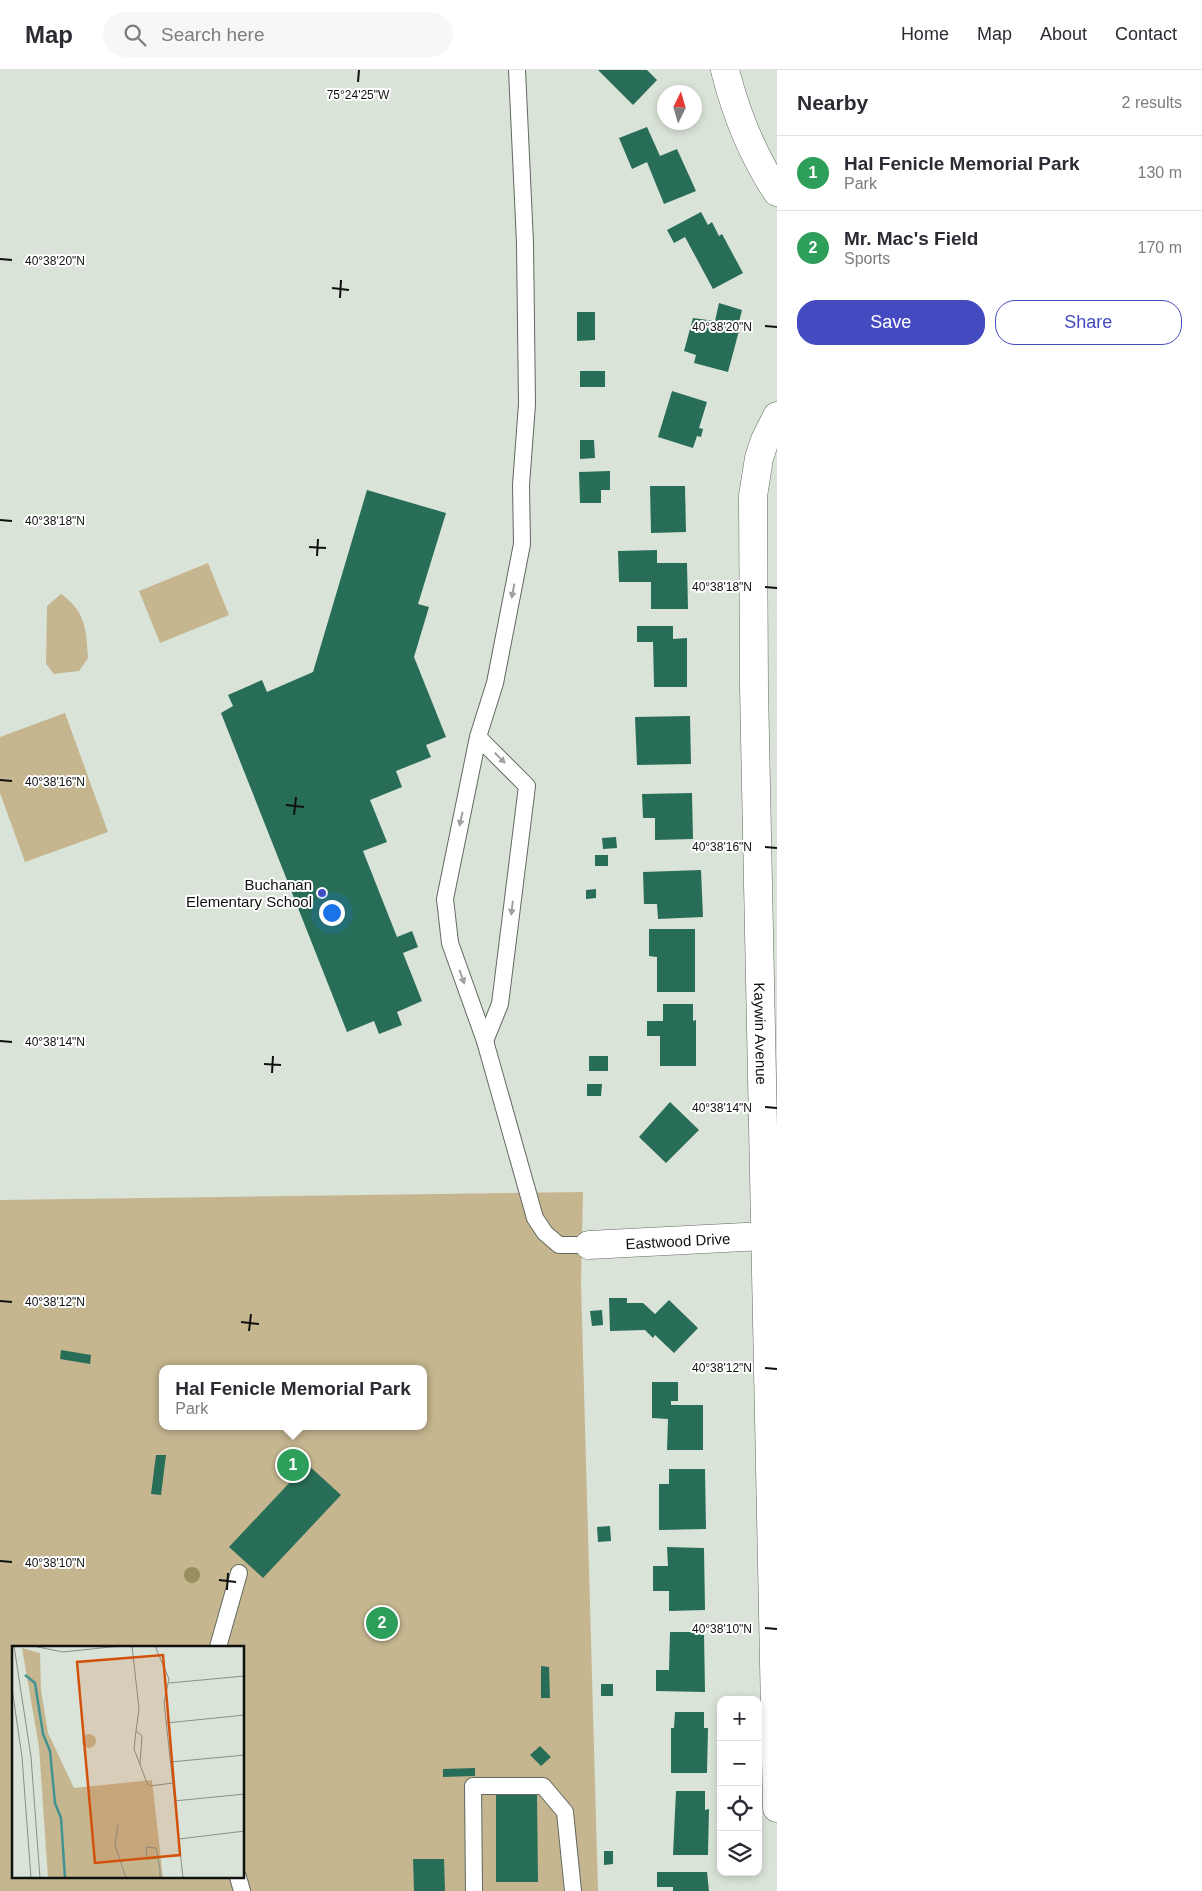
<!DOCTYPE html>
<meta charset="utf-8">
<style>
:root{--surface:#fff;--page:#f7f7f7;--text:#2b2b33;--muted:#7c7c81;--line:#e1e1e2;--accent:#444bc0}
body{margin:0;font-family:Helvetica,sans-serif;background:var(--page);color:var(--text)}
.controls{position:absolute;right:15px;bottom:15px;display:grid;overflow:hidden;border-radius:10px;box-shadow:0 2px 8px #0003}
.controls button{width:45px;height:45px;display:grid;place-items:center;padding:0;border:0;border-bottom:1px solid var(--line);background:var(--surface);color:var(--text);font:25px sans-serif}
.compass{position:absolute;left:657px;top:15px;width:45px;height:45px;border-radius:50%;background:var(--surface);box-shadow:0 2px 8px #0003;rotate:5deg}
.you{position:absolute;left:331px;top:842px;width:18px;height:18px;margin:-12px;border:4px solid #fff;border-radius:50%;background:#1a73e8;box-shadow:0 0 0 8px #1a73e833}
.badge{display:grid;place-items:center;width:32px;height:32px;border-radius:50%;background:var(--accent);color:#fff;font-size:16px;font-weight:700}
.pin{position:absolute;translate:-50% -50%;border:2px solid #fff;box-shadow:0 1px 5px #0006}
.popup{position:absolute;left:159px;top:1295px;width:268px;height:65px;box-sizing:border-box;display:grid;place-content:center;border-radius:10px;background:var(--surface);filter:drop-shadow(0 1px 4px #0005);font-size:16px;white-space:nowrap;color:var(--muted)}
.popup b{font-size:19px;color:var(--text)}
.popup::after{content:'';position:absolute;left:50%;top:100%;margin-left:-10px;border:10px solid transparent;border-top-color:var(--surface)}
.list{margin:0;padding:0;list-style:none}
h2{display:flex;justify-content:space-between;align-items:center;height:65px;margin:0;padding:0 20px;font-size:21px}
h2 small{font-size:16px;font-weight:400;color:var(--muted)}
.list li{display:grid;grid-template-columns:32px 1fr auto;gap:15px;align-items:center;box-sizing:border-box;height:75px;padding:0 20px;border-top:1px solid var(--line)}
.list b{display:block;font-size:19px;white-space:nowrap}
.list p{margin:0;font-size:16px;white-space:nowrap;color:var(--muted)}
.list em{font-size:16px;font-style:normal;color:var(--muted)}
.actions{display:flex;gap:10px;padding:15px 20px}
.actions a{flex:1;padding:11px 0;border:1px solid var(--accent);border-radius:20px;text-align:center;font-size:18px;color:var(--accent)}
.actions .main{background:var(--accent);color:#fff}
.icon{flex:none;width:28px;height:28px;fill:none;stroke:currentColor;stroke-width:2;stroke-linecap:round;stroke-linejoin:round}
.map{position:relative;flex:none;width:777px;height:1821px;overflow:hidden}
header{display:flex;align-items:center;gap:30px;box-sizing:border-box;height:70px;padding:0 25px;background:var(--surface);border-bottom:1px solid var(--line)}
header strong{font-size:24px}
nav{display:flex;gap:28px;margin-inline-start:auto;font-size:18px}
.search{width:350px;height:45px;background:var(--page);display:flex;align-items:center;gap:12px;box-sizing:border-box;padding:0 18px;border-radius:28px;color:var(--muted);font-size:19px}
main{display:flex}
aside{flex:1;background:var(--surface)}
.map>svg:first-child{display:block}
.green{fill:#c6b690;fill-rule:evenodd}
.building{fill:#286d57}
.lines{fill:none;stroke-linecap:round;stroke-linejoin:round}
.lane-casing{stroke:#626960;stroke-width:18}
.street-casing{stroke:#626960;stroke-width:29}
.lane{stroke:#fff;stroke-width:16}
.street{stroke:#fff;stroke-width:28}
.tree{fill:#988f61}
.oneway{fill:#9fa09f}
.ticks{fill:none;stroke:#0e110e;stroke-width:2}
.poi-dot{fill:#444bc0;stroke:#fff;stroke-width:2}
.labels{text-anchor:middle;dominant-baseline:central;stroke-width:4;stroke-linejoin:round;paint-order:stroke}
.poi-label{font-size:15px;fill:#0e110e;stroke:#fff;text-anchor:end}
.street-label{font-size:15px;fill:#0e110e;stroke:#fff}
.inset-river{fill:none;stroke:#419392;stroke-width:2.5}
.inset-road{fill:none;stroke:#888f87;stroke-width:1}
.view{fill:#d2520c;fill-opacity:0.15;stroke:#d2520c;stroke-width:2.5}
.inset-edge{fill:none;stroke:#0e110e;stroke-width:2.5}
.ticks-label{font-size:12px;text-anchor:middle;fill:#0e110e;stroke:#fff;stroke-width:4;stroke-linejoin:round;paint-order:stroke}
</style>
<header>
<strong>Map</strong>
<div class="search"><svg class="icon" aria-label="search" viewBox="0 0 24 24"><circle cx="10" cy="10" r="6"/><path d="M15 15l6 6"/></svg>Search here</div>
<nav><a>Home</a><a>Map</a><a>About</a><a>Contact</a></nav>
</header>
<main>
<div class="map">
<svg width="777" height="1821" viewBox="0 0 777 1821">
<rect width="100%" height="100%" fill="#dae3d8"/>
<!-- green -->
<g class="green">
<path d="M 208,493 L 229,545 L 160,573 L 139,521 Z"/>
<path d="M 61,524 C 86,542 86,559 88,588 L 79,601 L 54,604 L 46,594 L 47,536 Z"/>
<path d="M 65,643 L 108,762 L 25,792 L 0,723 L 0,667 Z"/>
<path d="M 583,1122 L 581,1213 L 598,1821 L 0,1821 L 0,1130 ZM 163,1299 L 423,1299 L 423,1356 L 163,1356 ZM 14,1577 L 244,1577 L 244,1807 L 14,1807 Z"/>
</g>
<!-- building -->
<g class="building">
<path d="M 598,0 L 647,0 L 657,10 L 633,35 Z"/>
<path d="M 647,57 L 660,86 L 677,79 L 696,121 L 664,134 L 647,92 L 632,99 L 619,68 Z"/>
<path d="M 701,142 L 708,155 L 712,152 L 719,166 L 722,164 L 743,203 L 713,219 L 685,167 L 674,173 L 667,160 Z"/>
<path d="M 719,233 L 742,240 L 738,256 L 740,257 L 728,302 L 694,293 L 696,285 L 684,281 L 693,248 L 715,251 Z"/>
<path d="M 577,242 L 595,242 L 595,270 L 577,271 Z"/>
<rect x="580" y="301" width="25" height="16"/>
<path d="M 672,321 L 707,332 L 699,358 L 703,359 L 701,367 L 697,366 L 693,378 L 658,367 Z"/>
<path d="M 580,370 L 594,370 L 595,388 L 580,389 Z"/>
<path d="M 610,401 L 610,420 L 601,420 L 601,433 L 580,433 L 579,402 Z"/>
<path d="M 650,416 L 685,416 L 686,462 L 651,463 Z"/>
<path d="M 367,420 L 446,443 L 418,534 L 429,537 L 414,587 L 446,667 L 426,675 L 431,687 L 396,701 L 402,717 L 370,730 L 387,772 L 363,781 L 397,867 L 412,861 L 418,877 L 403,883 L 422,931 L 397,942 L 402,955 L 379,964 L 374,951 L 347,962 L 221,643 L 233,636 L 228,625 L 262,610 L 267,622 L 313,602 Z"/>
<path d="M 657,480 L 657,493 L 687,493 L 688,539 L 651,539 L 651,512 L 619,512 L 618,481 Z"/>
<path d="M 637,556 L 673,556 L 673,569 L 687,568 L 687,617 L 654,617 L 653,572 L 637,572 Z"/>
<path d="M 690,646 L 691,694 L 637,695 L 635,647 Z"/>
<path d="M 692,723 L 693,769 L 655,770 L 655,748 L 643,748 L 642,724 Z"/>
<path d="M 616,767 L 617,778 L 603,779 L 602,768 Z"/>
<rect x="595" y="785" width="13" height="11"/>
<path d="M 701,800 L 703,847 L 658,849 L 657,834 L 644,834 L 643,802 Z"/>
<path d="M 596,819 L 596,828 L 586,829 L 586,820 Z"/>
<path d="M 649,859 L 695,859 L 695,922 L 657,922 L 657,887 L 649,886 Z"/>
<path d="M 663,934 L 693,934 L 693,951 L 696,950 L 696,996 L 660,996 L 660,966 L 647,966 L 647,951 L 663,951 Z"/>
<rect x="589" y="986" width="19" height="15"/>
<path d="M 587,1014 L 602,1014 L 601,1026 L 587,1026 Z"/>
<path d="M 670,1032 L 699,1060 L 666,1093 L 639,1067 Z"/>
<path d="M 609,1228 L 627,1228 L 627,1233 L 643,1233 L 655,1244 L 669,1230 L 698,1258 L 674,1283 L 655,1265 L 653,1268 L 645,1260 L 610,1261 Z"/>
<path d="M 602,1240 L 603,1255 L 592,1256 L 590,1241 Z"/>
<path d="M 61,1280 L 91,1285 L 90,1294 L 60,1289 Z"/>
<path d="M 652,1312 L 678,1312 L 678,1331 L 671,1331 L 671,1335 L 703,1335 L 703,1380 L 667,1380 L 668,1349 L 652,1348 Z"/>
<path d="M 156,1385 L 166,1385 L 161,1425 L 151,1424 Z"/>
<path d="M 307,1394 L 341,1425 L 263,1508 L 229,1477 Z"/>
<path d="M 669,1399 L 705,1399 L 706,1459 L 659,1460 L 659,1414 L 669,1414 Z"/>
<path d="M 610,1456 L 611,1471 L 598,1472 L 597,1457 Z"/>
<path d="M 667,1477 L 704,1478 L 705,1540 L 669,1541 L 669,1521 L 653,1521 L 653,1496 L 668,1496 Z"/>
<path d="M 670,1562 L 704,1562 L 705,1622 L 656,1621 L 656,1600 L 669,1600 Z"/>
<path d="M 541,1596 L 549,1597 L 550,1628 L 541,1628 Z"/>
<rect x="601" y="1614" width="12" height="12"/>
<path d="M 675,1642 L 704,1642 L 704,1658 L 708,1658 L 707,1703 L 671,1703 L 671,1658 L 674,1658 Z"/>
<path d="M 540,1676 L 551,1687 L 541,1696 L 530,1685 Z"/>
<path d="M 475,1698 L 475,1706 L 443,1707 L 443,1699 Z"/>
<path d="M 676,1721 L 705,1721 L 705,1740 L 709,1739 L 708,1785 L 673,1785 Z"/>
<path d="M 496,1724 L 537,1724 L 538,1812 L 496,1812 Z"/>
<path d="M 604,1781 L 613,1781 L 613,1794 L 604,1795 Z"/>
<path d="M 413,1789 L 444,1789 L 445,1821 L 414,1821 Z"/>
<path d="M 657,1802 L 707,1802 L 709,1821 L 673,1821 L 673,1817 L 657,1817 Z"/>
</g>
<g class="lines">
<!-- lane casing -->
<g class="lane-casing">
<g id="lane">
<path d="M 478,667 L 445,829 L 450,873 L 485,971 L 535,1148 L 545,1163 L 559,1175 L 589,1175"/>
<path d="M 485,971 L 500,934 L 527,716 L 478,667 L 495,613 L 522,474 L 521,415 L 527,334 L 525,173 L 517,0"/>
<path d="M 218,1577 L 239,1503"/>
<path d="M 238,1807 L 242,1821"/>
<path d="M 474,1821 L 473,1716 L 543,1716 L 565,1742 L 573,1821"/>
</g>
</g>
<!-- street casing -->
<g class="street-casing">
<g id="street">
<path d="M 725,0 C 736,44 752,84 777,122"/>
<path id="s1" d="M 777,346 L 765,370 L 759,388 L 753,426 L 754,618 L 777,1738"/>
<path id="s2" d="M 589,1175 L 766,1166"/>
</g>
</g>
<!-- lane -->
<use href="#lane" class="lane"/>
<!-- street -->
<use href="#street" class="street"/>
</g>
<!-- trees -->
<circle class="tree" cx="192" cy="1505" r="8"/>
<!-- one-way arrows -->
<defs><path id="oneway-solid" d="M-6-.8H1V-3.2L6.5 0L1 3.2V.8H-6Z" transform="scale(1.25)"/></defs>
<g class="oneway">
<use href="#oneway-solid" transform="translate(513 521) rotate(101)"/>
<use href="#oneway-solid" transform="translate(500 688) rotate(45)"/>
<use href="#oneway-solid" transform="translate(461 749) rotate(102)"/>
<use href="#oneway-solid" transform="translate(512 838) rotate(97)"/>
<use href="#oneway-solid" transform="translate(462 907) rotate(70)"/>
</g>
<!-- ticks -->
<path class="ticks" d="M 358,12 L 359,0M 0,189 L 12,190M 332,218 L 349,220M 340,228 L 341,210M 765,256 L 777,257M 0,450 L 12,451M 309,477 L 326,478M 317,486 L 318,469M 765,517 L 777,518M 0,710 L 12,711M 286,735 L 304,737M 294,745 L 296,727M 765,777 L 777,778M 0,971 L 12,972M 264,994 L 281,995M 272,1003 L 273,986M 765,1037 L 777,1038M 0,1231 L 12,1232M 241,1252 L 259,1254M 249,1261 L 251,1244M 765,1298 L 777,1299M 0,1491 L 12,1492M 219,1510 L 236,1512M 227,1520 L 228,1503M 765,1558 L 777,1559"/>
<!-- markers -->
<circle class="poi-dot" cx="322" cy="823" r="5"/>
<g class="labels">
<!-- poi labels -->
<g class="poi-label">
<text x="312" y="814">Buchanan<tspan x="312" dy="17">Elementary School</tspan></text>
</g>
<!-- street labels -->
<g class="street-label">
<text stroke="none"><textPath href="#s1" startOffset="622">Kaywin Avenue</textPath></text>
<text stroke="none"><textPath href="#s2" startOffset="89">Eastwood Drive</textPath></text>
</g>
</g>
<!-- overview -->
<g transform="translate(12 1576)">
<rect width="232" height="232" fill="#dae3d8"/>
<path d="M 10,2 L 28,7 L 29,44 L 36,87 L 62,142 L 140,134 L 151,232 L 36,232 L 27,101 ZM70 95a7 7 0 1 1 14 0a7 7 0 1 1-14 0Z" fill="#c6b690"/>
<path class="inset-river" d="M 13,29 L 23,37 L 31,88 L 38,105 L 43,157 L 49,172 L 53,232"/>
<path class="inset-road" d="M 2,0 L 19,111 L 28,232M 21,0 L 51,6 L 108,0M 120,0 L 127,63 L 124,85 L 130,90 L 128,118M 143,0 L 157,33 L 152,56 L 171,232M 157,37 L 233,30M 0,42 L 10,111 L 19,232M 154,77 L 233,69M 124,85 L 122,103 L 135,137 L 138,140 L 161,137M 158,116 L 233,109M 162,155 L 233,148M 106,179 L 103,199 L 114,232M 167,193 L 233,185M 146,212 L 135,213 L 134,201 L 144,202 L 146,212 L 148,223 L 148,232"/>
<path class="view" d="M 151,9 L 168,209 L 83,217 L 65,16 Z"/>
<rect width="232" height="232" class="inset-edge"/>
</g>
<g class="ticks-label">
<text x="358" y="29">75°24'25"W</text>
<text x="55" y="195">40°38'20"N</text>
<text x="722" y="261">40°38'20"N</text>
<text x="55" y="455">40°38'18"N</text>
<text x="722" y="521">40°38'18"N</text>
<text x="55" y="716">40°38'16"N</text>
<text x="722" y="781">40°38'16"N</text>
<text x="55" y="976">40°38'14"N</text>
<text x="722" y="1042">40°38'14"N</text>
<text x="55" y="1236">40°38'12"N</text>
<text x="722" y="1302">40°38'12"N</text>
<text x="55" y="1497">40°38'10"N</text>
<text x="722" y="1563">40°38'10"N</text>
</g>
</svg>
<div class="controls">
<button>+</button>
<button>−</button>
<button><svg class="icon" aria-label="locate" viewBox="0 0 24 24"><circle cx="12" cy="12" r="6"/><path d="M12 2v4M12 18v4M2 12h4M18 12h4"/></svg></button>
<button><svg class="icon" aria-label="layers" viewBox="0 0 24 24"><path d="M12 4l9 5-9 5-9-5zM3 14l9 5 9-5"/></svg></button>
</div>
<svg class="compass" viewBox="-18 -18 36 36"><path d="M0-13l5 13h-10z" fill="#e53935"/><path d="M0 13l5-13h-10z" fill="#7c7c81"/></svg>
<div class="you"></div>
<div class="pin badge" style="left:293px;top:1395px;background:#2e9e5b">1</div>
<div class="popup"><b>Hal Fenicle Memorial Park</b>Park</div>
<div class="pin badge" style="left:382px;top:1553px;background:#2e9e5b">2</div>
</div>
<aside>
<h2>Nearby<small>2 results</small></h2>
<ul class="list">
<li><span class="badge" style="background:#2e9e5b">1</span><div><b>Hal Fenicle Memorial Park</b><p>Park</p></div><em>130 m</em></li>
<li><span class="badge" style="background:#2e9e5b">2</span><div><b>Mr. Mac's Field</b><p>Sports</p></div><em>170 m</em></li>
</ul>
<div class="actions"><a class="main">Save</a><a>Share</a></div>
</aside>
</main>
